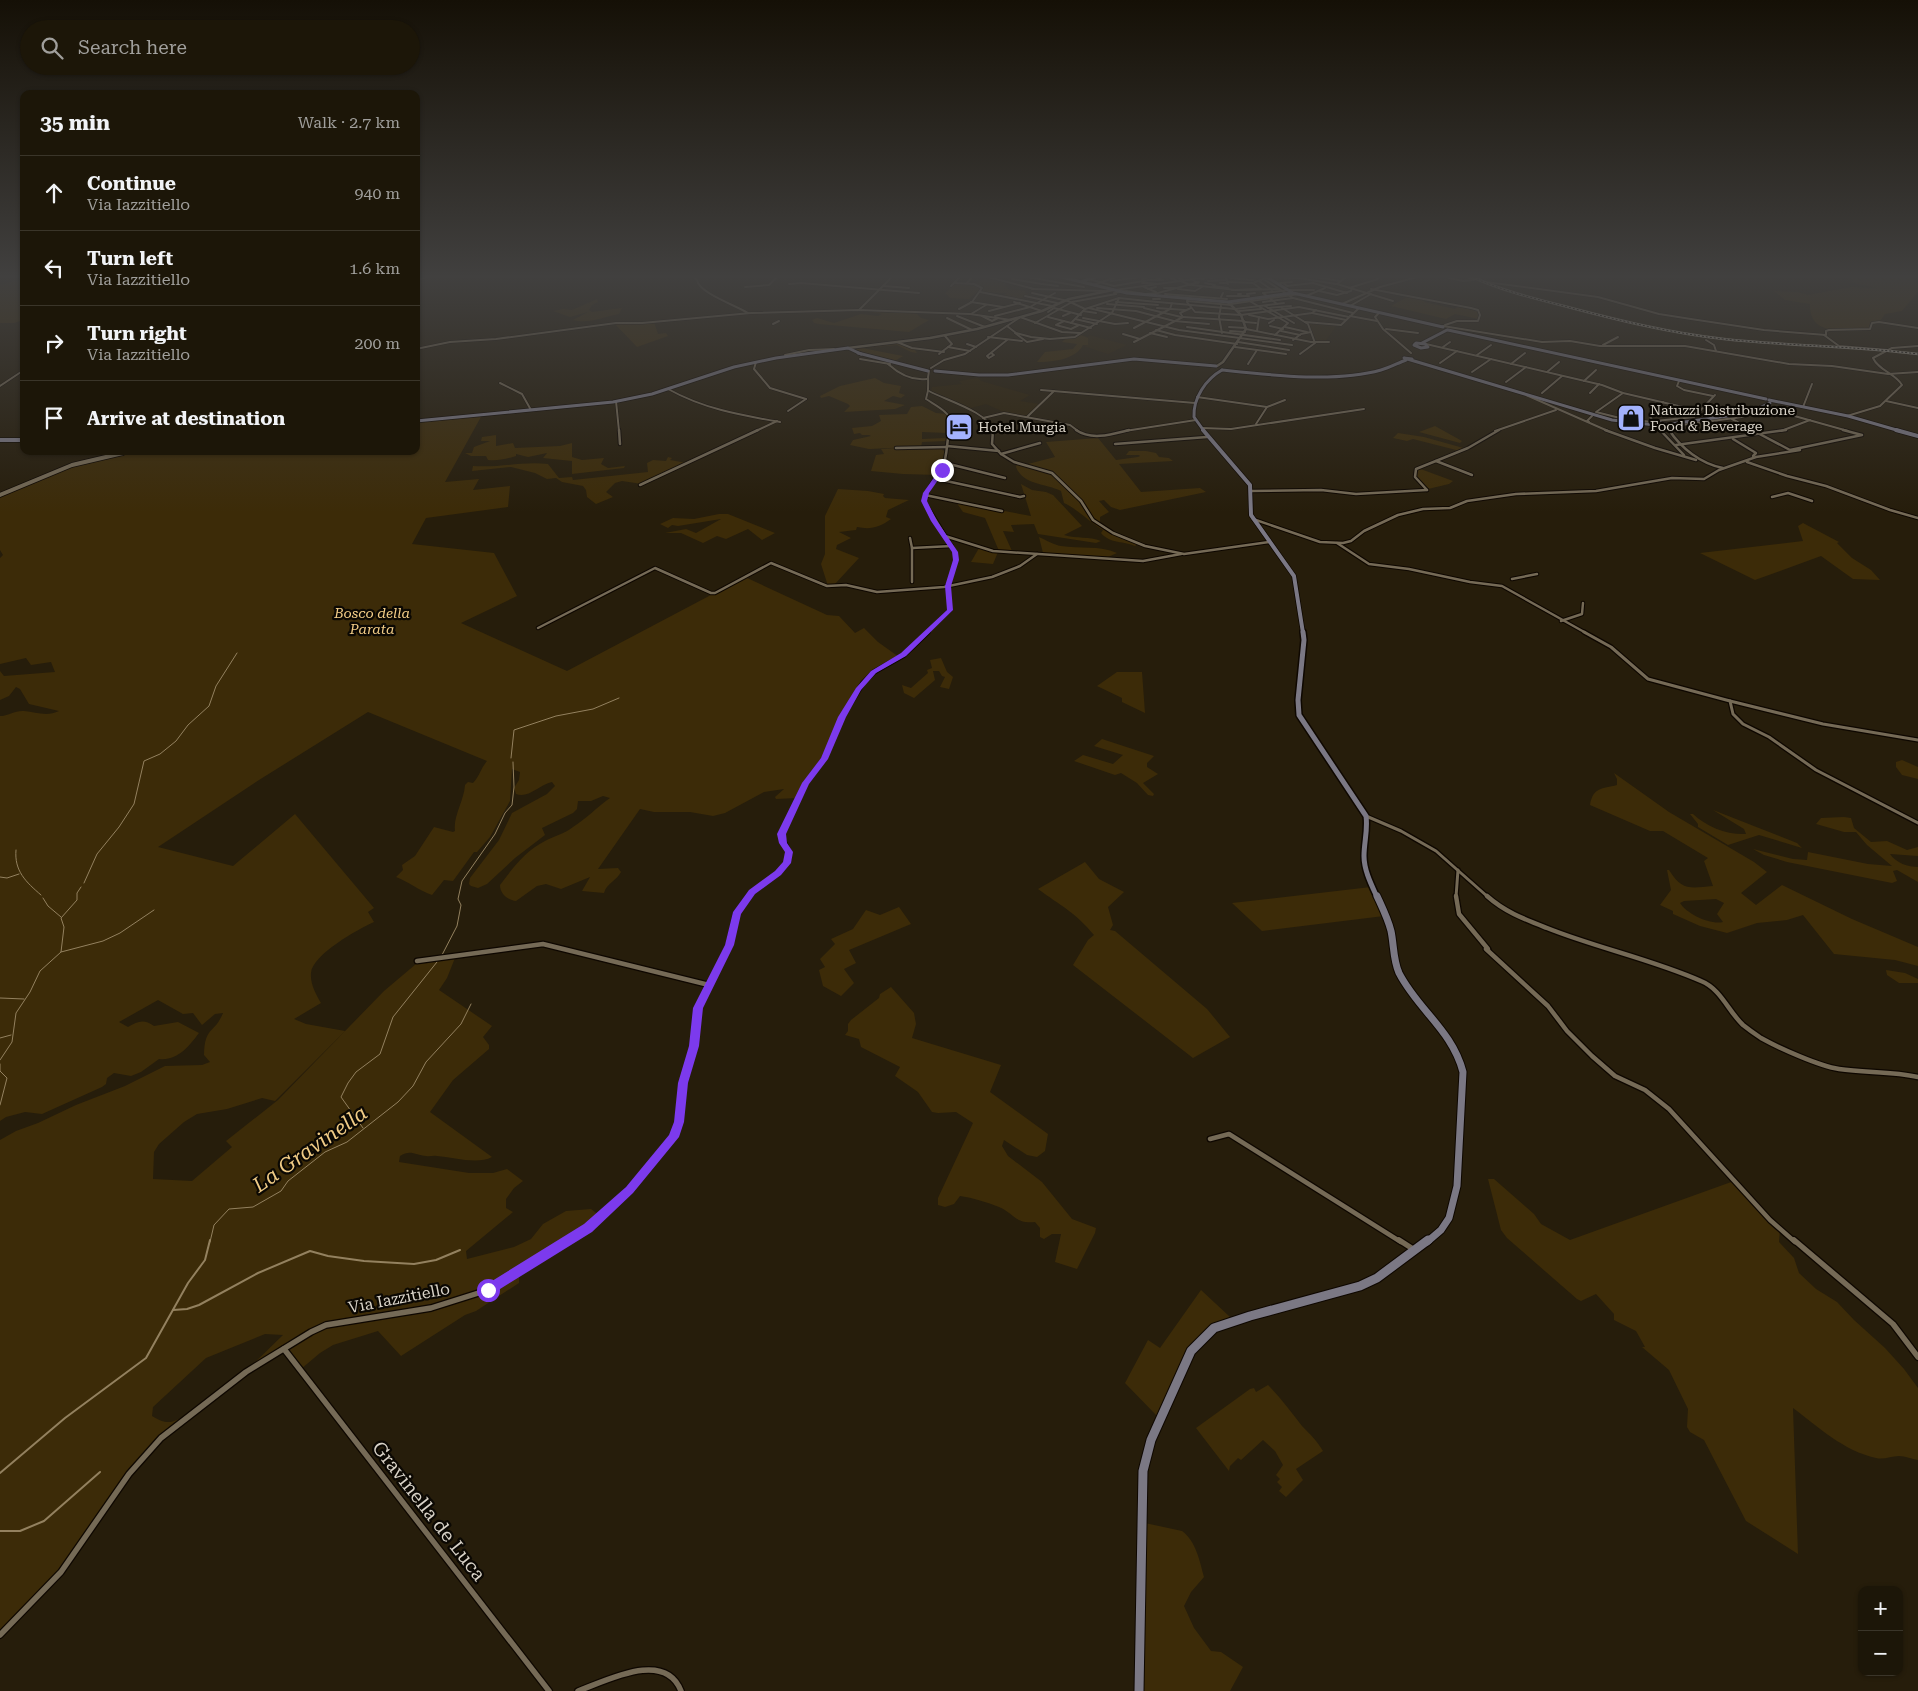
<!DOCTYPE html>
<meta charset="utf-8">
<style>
:root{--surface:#1c1608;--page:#292316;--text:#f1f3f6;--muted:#a09f9c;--line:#3a3529}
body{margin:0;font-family:"Roboto Serif",serif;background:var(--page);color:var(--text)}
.controls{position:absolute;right:15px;bottom:15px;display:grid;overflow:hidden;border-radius:10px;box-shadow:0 1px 4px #0004}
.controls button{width:45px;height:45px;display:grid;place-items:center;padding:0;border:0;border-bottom:1px solid var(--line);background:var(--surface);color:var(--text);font:25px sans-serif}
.stop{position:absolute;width:15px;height:15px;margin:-11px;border:4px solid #7c3aed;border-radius:50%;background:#fff}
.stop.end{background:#7c3aed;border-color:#fff;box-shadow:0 1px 5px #0008}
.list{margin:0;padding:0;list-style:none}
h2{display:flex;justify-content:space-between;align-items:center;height:65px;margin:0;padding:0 20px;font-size:21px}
h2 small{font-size:16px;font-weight:400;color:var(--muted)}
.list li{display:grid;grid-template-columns:32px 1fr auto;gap:15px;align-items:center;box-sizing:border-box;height:75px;padding:0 20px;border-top:1px solid var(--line)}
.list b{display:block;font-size:19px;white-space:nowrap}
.list p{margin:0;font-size:16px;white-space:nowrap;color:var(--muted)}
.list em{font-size:16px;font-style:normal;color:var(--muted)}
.icon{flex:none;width:28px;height:28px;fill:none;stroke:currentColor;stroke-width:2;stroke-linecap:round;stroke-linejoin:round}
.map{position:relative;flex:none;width:1918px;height:1691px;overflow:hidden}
.search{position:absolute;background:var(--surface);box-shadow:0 1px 4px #0004;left:20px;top:20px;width:400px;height:55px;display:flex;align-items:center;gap:12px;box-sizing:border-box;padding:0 18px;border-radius:28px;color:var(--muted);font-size:19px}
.panel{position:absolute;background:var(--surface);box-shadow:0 1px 4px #0004;left:20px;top:90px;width:400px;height:365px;border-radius:10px}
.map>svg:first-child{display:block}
.built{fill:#2d2108}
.green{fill:#3c2b08;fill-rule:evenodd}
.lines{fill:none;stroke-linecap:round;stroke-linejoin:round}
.stream-far1{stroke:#93815f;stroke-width:1}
.stream{stroke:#93815f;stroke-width:2}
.pedestrian-casing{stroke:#0e0700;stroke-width:3}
.minor-far4-casing{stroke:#0e0700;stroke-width:3}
.minor-far3-casing{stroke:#0e0700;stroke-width:4.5}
.minor-far2-casing{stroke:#0e0700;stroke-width:5.5}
.minor-far1-casing{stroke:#0e0700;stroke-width:7}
.minor-casing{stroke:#0e0700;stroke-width:8}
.tertiary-far1-casing{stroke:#0e0700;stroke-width:4}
.tertiary-casing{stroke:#0e0700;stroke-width:5.5}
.secondary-far4-casing{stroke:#0e0700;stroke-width:4.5}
.secondary-far3-casing{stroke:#0e0700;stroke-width:5.5}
.secondary-far2-casing{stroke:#0e0700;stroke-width:8}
.secondary-far1-casing{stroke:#0e0700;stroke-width:9}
.secondary-casing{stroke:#0e0700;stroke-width:11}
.pedestrian{stroke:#756a56;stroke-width:2}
.minor-far4{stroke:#756a56;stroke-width:2}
.minor-far3{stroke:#756a56;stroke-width:2.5}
.minor-far2{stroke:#756a56;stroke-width:3}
.minor-far1{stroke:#756a56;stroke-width:4.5}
.minor{stroke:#756a56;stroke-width:5.5}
.tertiary-far1{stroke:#756a56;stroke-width:2.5}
.tertiary{stroke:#756a56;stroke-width:4}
.secondary-far4{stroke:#7b7884;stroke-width:3}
.secondary-far3{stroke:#7b7884;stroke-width:4}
.secondary-far2{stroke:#7b7884;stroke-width:5}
.secondary-far1{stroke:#7b7884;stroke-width:7}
.secondary{stroke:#7b7884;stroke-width:9}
.rail-casing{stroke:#a59e91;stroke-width:2.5}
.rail{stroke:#0b0803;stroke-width:1;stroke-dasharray:2;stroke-linecap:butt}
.route{fill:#7c3aed}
.labels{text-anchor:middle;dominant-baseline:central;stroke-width:4.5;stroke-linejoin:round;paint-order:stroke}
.far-poi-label{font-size:14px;fill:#d8d2c7;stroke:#0b0803;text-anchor:start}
.far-park-label{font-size:14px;font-style:italic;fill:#f3cd87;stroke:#0b0803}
.street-label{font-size:16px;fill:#d8d2c7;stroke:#0b0803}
.near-street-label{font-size:19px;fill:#d8d2c7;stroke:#0b0803}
.near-water-label{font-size:21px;font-style:italic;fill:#f0cb85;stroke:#0b0803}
</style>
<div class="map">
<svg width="1918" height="1691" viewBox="0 0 1918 1691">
<rect width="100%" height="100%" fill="#261d0b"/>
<!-- built -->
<g class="built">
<path d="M 1308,323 L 1337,325 L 1325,342 L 1317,342 Z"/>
<path d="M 1081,335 L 1088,337 L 1089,335 L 1127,345 L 1108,354 L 1083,346 L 1087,345 L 1088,339 Z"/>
<path d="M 978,378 L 981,381 L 1030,395 L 1020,401 L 1039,404 L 1026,416 L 1004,412 L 986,404 L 971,408 L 931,391 L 932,387 L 962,384 L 959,381 Z"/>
</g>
<!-- green -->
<g class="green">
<path d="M 1846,276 L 1910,276 L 1918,284 L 1918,292 L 1902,311 L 1885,314 L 1880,321 L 1870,323 L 1869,329 C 1845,329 1809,338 1810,304 L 1785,300 L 1774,291 L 1798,292 L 1808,295 L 1851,287 L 1877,288 L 1854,283 Z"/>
<path d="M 989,277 L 1006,281 L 1005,286 L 1008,287 L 1007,289 L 1026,291 L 1025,293 L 1028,294 L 1021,299 L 1004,295 L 1007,293 L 982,292 L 984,286 L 974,284 Z"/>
<path d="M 14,281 L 24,281 L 24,320 L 14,323 L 0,323 L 0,285 Z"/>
<path d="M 956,283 L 972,284 L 980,289 L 969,299 L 950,298 L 945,293 Z"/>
<path d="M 1407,297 L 1426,300 L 1424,302 L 1455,309 L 1458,307 L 1477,311 L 1479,319 L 1455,314 L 1446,319 L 1391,306 Z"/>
<path d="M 597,299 L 598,302 L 592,305 L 589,310 L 592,312 L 622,308 L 619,314 C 603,317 590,324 573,320 L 588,312 L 570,317 L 553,311 L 563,309 L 572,310 Z"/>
<path d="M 875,311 L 916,313 L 921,318 L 929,320 L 909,332 L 819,324 L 814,323 L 812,320 L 817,318 L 834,323 L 861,314 L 878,316 L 882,314 L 872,312 Z"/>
<path d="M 654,322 L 658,334 L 666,333 L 668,336 L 637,347 L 615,324 Z"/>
<path d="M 1081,335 L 1088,338 L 1088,345 L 1083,345 C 1075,360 1052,362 1037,362 L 1045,352 L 1073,349 L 1077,344 L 1062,342 L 1066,338 Z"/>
<path d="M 897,343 L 914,349 L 917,353 L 911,352 L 897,345 L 862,348 L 903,356 L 893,362 L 856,350 L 857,348 Z"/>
<path d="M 875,378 L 884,383 L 901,386 L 899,393 L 905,395 L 901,398 L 893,396 L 884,401 L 905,405 L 895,409 L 844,412 L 850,406 L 848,404 L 829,396 L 821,398 L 820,396 L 840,386 Z"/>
<path d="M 922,406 L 936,413 L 946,414 L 950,424 L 948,433 L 922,432 L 922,439 L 946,438 L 946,441 L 922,442 L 921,447 L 945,447 L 942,450 L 945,451 L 944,462 L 938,475 L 903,474 L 871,471 L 876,455 L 884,454 L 881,449 L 912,447 L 869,449 L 850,445 L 853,440 L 871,436 L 869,435 L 862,435 L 860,433 L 854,434 L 852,428 L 872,426 L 881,421 L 879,415 L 907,414 L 911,407 Z"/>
<path d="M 482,415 L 445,482 L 479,479 L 473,490 L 510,486 L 508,507 L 426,518 L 412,544 L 494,553 L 517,596 L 461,623 L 567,671 L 745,577 L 827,615 L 839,616 L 855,633 L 864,628 L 878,642 L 899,657 L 872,672 L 858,685 L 842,715 L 824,756 L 809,775 L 797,798 L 776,799 L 775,797 L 784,789 L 764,792 L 725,813 L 713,816 L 690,812 L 654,812 L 640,809 L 598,869 L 618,868 L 621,872 C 617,880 606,884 604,893 L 582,891 L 590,877 L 561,889 L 546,884 L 537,886 L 516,901 C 508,900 500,894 500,885 C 513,868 525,851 545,841 C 554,836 564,834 573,827 C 586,819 597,807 610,798 L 603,796 L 591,801 L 578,801 L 577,809 L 573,813 L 542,828 L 545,835 L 515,858 L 487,884 L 478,888 L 471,886 L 469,884 L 470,878 L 499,840 L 512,813 L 547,794 L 555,786 L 552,782 C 539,785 528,799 516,794 L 514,788 L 519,780 L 520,772 L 512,769 L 510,801 L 490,837 L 477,852 L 474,852 L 453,881 L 444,880 L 432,895 C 418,890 409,882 396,877 L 403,870 L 402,865 L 415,856 L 434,827 L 453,832 L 455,831 C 453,816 464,801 465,785 L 468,782 L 473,783 C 479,777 481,768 487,761 L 368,712 L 259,780 L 158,847 L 233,866 L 295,814 L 374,908 L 368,912 L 374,922 C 358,929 312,955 311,973 C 310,984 316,994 321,1003 L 294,1019 L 306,1024 L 345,1031 L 275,1101 L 262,1098 L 227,1109 L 197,1114 L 184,1122 L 159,1144 L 154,1152 L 153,1179 L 192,1181 L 232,1147 L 226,1141 L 278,1100 L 384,991 L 416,964 L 455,958 L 447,978 L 439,990 L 492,1026 L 483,1037 L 489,1045 L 489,1049 L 453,1080 L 430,1112 L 492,1157 C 477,1165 453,1157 437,1156 C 433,1155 430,1157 426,1156 C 416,1155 410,1149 400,1156 L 399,1162 L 469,1173 L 493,1173 L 507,1169 L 523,1181 L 514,1188 L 506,1199 L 506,1208 L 513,1212 L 466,1251 L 467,1259 L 514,1247 L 531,1239 L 543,1224 L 566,1211 L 591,1209 L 600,1216 L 588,1226 L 499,1284 L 435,1305 L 336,1320 L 323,1324 L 248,1369 L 283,1335 L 265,1334 L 206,1358 L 153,1407 L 152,1416 C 171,1428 174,1420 193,1412 L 147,1450 L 106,1502 L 61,1568 L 0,1631 L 0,1140 L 16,1131 L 38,1123 L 76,1105 L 125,1086 L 165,1066 L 202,1065 L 210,1062 L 204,1055 C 205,1025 214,1035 223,1013 L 215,1014 L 202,1025 L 193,1013 L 183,1014 L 158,1000 L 119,1022 L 128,1027 C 138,1021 144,1019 154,1026 L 178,1022 L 199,1033 C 189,1046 178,1061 159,1059 L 141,1072 L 131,1076 L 114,1073 L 107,1078 L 106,1084 L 102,1087 L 42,1114 L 25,1112 L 6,1117 L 0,1121 L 0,716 C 8,716 16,710 24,711 C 36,712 47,717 59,711 L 29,704 L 20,689 L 16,687 L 9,696 L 0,700 L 0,671 L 4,676 L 55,672 L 51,662 L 31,665 L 26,658 L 0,664 L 0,558 L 3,555 L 0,550 L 0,496 L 71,466 L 95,459 L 139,451 L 416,451 L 416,421 Z"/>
<path d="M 1435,426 L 1462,441 L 1460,443 L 1419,432 Z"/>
<path d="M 1398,433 L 1424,437 L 1467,449 L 1460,451 L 1413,439 L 1407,441 L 1393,438 Z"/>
<path d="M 496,435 L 496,446 L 513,443 L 515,448 L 560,446 L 572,443 L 572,457 L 582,460 L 604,458 L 601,464 L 608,468 L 625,466 L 624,468 L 572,474 L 572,461 L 543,458 L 547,453 L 528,457 L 516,454 L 516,456 C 507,459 497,461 488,460 L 486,456 L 471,456 L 465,453 L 472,453 L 474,447 L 490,441 L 481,441 L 482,437 Z"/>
<path d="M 1098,438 L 1116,460 L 1138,457 L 1140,456 L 1139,455 L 1126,455 L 1129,451 L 1146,451 L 1156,453 L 1159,457 L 1169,458 L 1173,461 L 1119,464 L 1141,492 L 1200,488 L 1206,492 L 1120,510 L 1111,507 L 1104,500 L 1099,501 L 1109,512 L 1100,517 L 1100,524 L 1091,517 L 1081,501 C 1093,526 1115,534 1139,543 L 1135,546 C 1125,541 1110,544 1101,533 L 1103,530 C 1089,522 1079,510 1064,503 L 1061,491 C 1045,483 1023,485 1016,467 L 1017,464 L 1024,465 L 1055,457 L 1046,442 Z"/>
<path d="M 668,457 L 672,458 L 670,460 L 687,463 L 642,484 L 622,481 L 615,483 L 606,492 L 613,497 L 596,504 L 587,497 L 586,490 L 583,486 L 562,482 L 556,478 L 547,479 L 535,473 L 511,467 L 472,471 L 473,466 C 499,468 523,461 548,464 L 559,478 L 572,477 L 573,480 L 648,472 L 647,463 L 653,460 L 666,461 Z"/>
<path d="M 1418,468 L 1453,481 L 1449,484 L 1428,489 L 1415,477 L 1415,470 Z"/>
<path d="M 1021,484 L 1032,490 L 1046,492 L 1053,495 L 1082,526 L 1064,535 C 1077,539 1089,536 1101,541 L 1096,543 L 1038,534 L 1034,524 L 1011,525 L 1014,532 L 1003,531 L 1012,551 L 999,551 L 985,518 L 963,512 L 956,502 L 1031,516 Z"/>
<path d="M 838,489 L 868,491 L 884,494 L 883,496 L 885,498 L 909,500 L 888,510 L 886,517 L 891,519 C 880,527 871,530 857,527 L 856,530 L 839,532 L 851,538 L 837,545 L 836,549 L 859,558 L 834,585 L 828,586 L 821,564 L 825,554 L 825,516 Z"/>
<path d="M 719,514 L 728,514 L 775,533 L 762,540 L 748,529 L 726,539 L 717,536 L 703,543 L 681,533 L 665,533 L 686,529 L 696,533 L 721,519 L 678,526 L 672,525 L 668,528 L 660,524 L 673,518 L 694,519 Z"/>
<path d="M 1803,523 L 1839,542 L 1837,543 L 1852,558 L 1871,570 L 1880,580 L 1853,579 L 1821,556 L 1755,580 L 1700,553 L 1803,541 L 1798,526 Z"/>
<path d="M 1039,537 C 1046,540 1054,545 1061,546 C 1080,549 1099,545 1117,553 L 1108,557 L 1043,553 Z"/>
<path d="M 979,548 L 998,552 L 993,564 L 971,562 Z"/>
<path d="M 941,658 L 947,672 L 953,677 L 949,689 L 940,687 L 945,677 L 942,676 L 939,671 L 933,671 L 935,680 L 914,698 L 904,693 L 902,685 L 911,688 L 928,673 L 927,670 L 932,668 L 930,660 Z"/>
<path d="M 1117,672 L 1142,672 L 1145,713 L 1122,702 L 1122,698 L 1097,686 Z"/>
<path d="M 1102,739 L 1154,756 L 1147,763 L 1147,767 L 1158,774 L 1143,783 L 1154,794 L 1153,796 L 1148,795 L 1137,783 L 1121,773 L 1115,775 L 1074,761 L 1083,755 L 1113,764 L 1123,755 L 1094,746 Z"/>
<path d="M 1902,760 L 1918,767 L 1918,779 L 1902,775 L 1896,767 L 1896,762 Z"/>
<path d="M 1614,773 L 1669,812 L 1754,862 L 1767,872 L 1741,893 L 1756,905 L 1782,885 L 1852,919 L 1918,947 L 1918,966 L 1895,960 L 1834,954 L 1803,915 L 1787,920 L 1757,923 L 1727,933 L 1700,926 L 1673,914 L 1673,911 L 1660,905 L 1671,890 L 1667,870 L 1669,870 C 1682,891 1690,888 1713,886 L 1704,861 L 1708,858 L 1663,831 L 1650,831 L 1590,805 C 1593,787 1602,789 1617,785 L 1617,779 ZM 1716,899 L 1724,903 L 1717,914 L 1723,922 C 1710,925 1687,914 1680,903 L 1684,901 Z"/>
<path d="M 1713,810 L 1797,843 L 1802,848 L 1759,835 L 1728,845 L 1698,827 L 1698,824 L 1690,814 L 1693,814 C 1707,827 1727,835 1746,834 L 1744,829 Z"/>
<path d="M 1844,817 L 1851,818 L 1854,828 L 1871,842 L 1887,841 L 1907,850 L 1918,847 L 1918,856 L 1890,854 C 1896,863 1908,867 1918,867 L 1918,882 L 1897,870 L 1893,871 L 1897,881 L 1892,883 L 1787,862 L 1764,855 L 1753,849 L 1793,859 L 1807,860 L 1808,852 L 1868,864 L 1892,866 L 1867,845 L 1856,832 L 1844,832 L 1816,824 L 1821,818 Z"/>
<path d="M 1085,862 L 1099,879 L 1124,892 L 1108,907 L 1113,925 L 1110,930 L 1115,931 L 1207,1009 L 1230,1037 L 1193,1058 L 1073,965 L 1088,940 L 1094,935 C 1075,912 1061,906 1038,889 Z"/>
<path d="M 1371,887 L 1384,916 L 1262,931 L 1232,903 Z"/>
<path d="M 899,907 L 911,924 L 849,950 L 856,963 L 844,969 L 854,983 L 841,996 L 823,986 L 819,970 L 825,967 L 820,959 L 835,944 L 831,939 L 853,929 L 866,910 L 880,915 Z"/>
<path d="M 1886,970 L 1905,973 L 1918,979 L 1918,983 L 1899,983 L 1887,975 Z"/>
<path d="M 891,987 L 914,1013 L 916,1024 L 912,1038 L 1001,1065 L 990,1092 L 1048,1134 L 1045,1151 L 1037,1157 L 1027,1155 L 1004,1140 L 1002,1146 L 1008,1156 L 1042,1182 L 1072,1219 L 1096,1228 L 1095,1233 L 1077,1269 L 1055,1262 L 1061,1234 L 1052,1234 L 1044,1239 L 1040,1237 L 1040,1228 L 1035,1222 C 1015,1224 1015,1214 999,1207 C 987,1202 973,1198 960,1196 L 954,1204 L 945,1207 L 938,1205 L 938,1198 L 973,1123 L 956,1112 L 938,1113 L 932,1112 L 918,1092 L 895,1076 L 900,1067 L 861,1047 L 859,1039 L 845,1035 L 848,1031 L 848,1024 L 851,1020 L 879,998 L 880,994 Z"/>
<path d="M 1488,1179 L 1494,1179 L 1534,1214 L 1541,1224 L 1570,1240 L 1734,1181 L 1780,1229 L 1779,1242 L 1794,1258 L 1799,1273 L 1816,1289 L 1837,1302 L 1854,1320 L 1885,1348 L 1904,1369 L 1918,1388 L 1918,1460 C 1912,1459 1905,1456 1899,1456 C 1891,1456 1884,1460 1876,1458 C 1844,1451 1818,1427 1793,1408 L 1798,1554 L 1746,1521 L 1704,1440 L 1690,1432 L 1687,1427 L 1688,1409 L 1669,1370 L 1642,1347 L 1645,1347 L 1636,1331 L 1614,1320 L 1614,1314 L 1596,1294 L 1581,1301 L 1577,1299 L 1507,1238 L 1501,1230 Z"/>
<path d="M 519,1273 L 519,1283 L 476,1311 L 465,1315 L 401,1356 L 378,1331 L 333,1345 L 320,1353 L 301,1369 L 288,1352 L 288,1348 L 323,1327 L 373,1319 L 488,1292 L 500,1286 Z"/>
<path d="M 1201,1290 L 1230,1317 L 1208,1327 L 1191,1344 L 1158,1417 L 1125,1383 L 1148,1340 L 1160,1348 Z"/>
<path d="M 1268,1385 C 1281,1398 1291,1412 1302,1426 C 1310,1434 1317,1441 1323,1451 L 1296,1469 L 1303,1480 L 1286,1497 L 1279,1491 L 1282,1487 L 1277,1482 L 1280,1479 L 1276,1475 L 1283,1465 L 1275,1451 L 1263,1440 L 1241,1460 L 1238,1458 L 1230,1466 L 1229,1471 L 1196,1428 L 1250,1389 L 1254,1388 L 1256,1392 Z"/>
<path d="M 1145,1523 L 1182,1531 C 1196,1541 1200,1562 1204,1577 L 1191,1592 L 1184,1606 L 1194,1628 L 1211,1651 L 1221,1652 L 1243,1667 L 1230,1691 L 1142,1691 Z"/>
</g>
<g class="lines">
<!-- stream-far1 -->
<g class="stream-far1">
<path d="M 511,758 L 514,730 L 556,716 L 593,709 L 619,698"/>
<path d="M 16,850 C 14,871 26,882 41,895"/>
<path d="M 0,877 L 7,878 L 19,874"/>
<path d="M 84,883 L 97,854 L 119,827 L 134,804 L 144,761 L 160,754 L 176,741 L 188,725 L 209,706 L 216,686 L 237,653"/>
<path d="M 43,898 L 48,906 L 61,917"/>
<path d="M 61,952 L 103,941 L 120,933 L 154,910"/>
<path d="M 442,955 L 457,926 L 461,905 L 458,899 L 462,881 L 495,834 L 505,813 L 512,805 L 514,787 L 513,762"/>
<path d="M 0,998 L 24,999"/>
<path d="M 0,1038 L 11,1035"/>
<path d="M 0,1060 L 12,1042 L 16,1013 L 30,992 L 40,971 L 61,952 L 64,927 L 61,918 L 77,900 L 77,893 L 81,887"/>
<path d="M 0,1064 L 0,1071 L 7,1078 L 0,1105"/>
<path d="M 363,1128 L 341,1097 L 348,1083 L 356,1072 L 380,1054 L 393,1017 L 437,962"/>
<path d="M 210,1242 L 214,1225 L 229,1209 L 253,1207 L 281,1191 L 288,1181 L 325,1152 L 347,1142 L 398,1102 L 413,1086 L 426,1062 L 461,1024 L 471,1004"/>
</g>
<!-- stream -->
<g class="stream">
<path d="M 173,1310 L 187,1309 L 199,1305 L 258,1273 L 310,1251 L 328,1256 L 364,1261 L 414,1264 L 436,1260 L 460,1250"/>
<path d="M 0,1473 L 65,1418 L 146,1358 L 188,1283 L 205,1260 L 210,1240"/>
<path d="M 0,1531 L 20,1531 L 44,1521 L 100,1472"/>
</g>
<!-- pedestrian casing -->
<g class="pedestrian-casing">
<g id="pedestrian">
<path d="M 1210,278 L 1218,277"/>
<path d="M 1142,279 L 1151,276"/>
<path d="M 1201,279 L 1204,279 L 1202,278"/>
<path d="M 1240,279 L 1253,280"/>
<path d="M 1193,280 L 1198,283"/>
<path d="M 1181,281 L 1190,285"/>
<path d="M 1208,281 L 1227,280"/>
<path d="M 1142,283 L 1148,283"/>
<path d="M 1149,283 L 1157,284"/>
<path d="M 1220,283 L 1227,283"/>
<path d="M 1238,294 L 1241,294"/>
<path d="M 1247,294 L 1255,293"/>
<path d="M 1221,297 L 1223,293"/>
</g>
</g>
<!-- minor-far4 casing -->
<g class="minor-far4-casing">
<g id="minor-far4">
<path d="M 692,276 L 697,280 C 699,293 735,305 748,313"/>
<path d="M 984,276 L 1034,289"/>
<path d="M 1022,276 L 1084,287"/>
<path d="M 1152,276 L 1161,279"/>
<path d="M 1167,276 L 1177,281"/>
<path d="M 1174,276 L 1183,280"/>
<path d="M 1225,276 L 1228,284"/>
<path d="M 1308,276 L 1340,281"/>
<path d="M 1334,276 L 1345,278"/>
<path d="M 1440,276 L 1463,281 L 1474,280 L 1466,276"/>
<path d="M 1472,276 L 1486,282 L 1598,297 L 1659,314 L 1691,319 L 1764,330 L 1826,335 L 1826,331 L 1829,330 L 1870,329 L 1872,323 L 1879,322 L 1918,328"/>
<path d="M 1904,276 L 1918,277"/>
<path d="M 1178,277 L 1188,276"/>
<path d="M 1226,277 L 1240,279"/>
<path d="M 1268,277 L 1298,278 L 1336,284"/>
<path d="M 1344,277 L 1353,276"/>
<path d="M 1012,279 L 1042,284"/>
<path d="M 1089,279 L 1114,286 L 1149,280"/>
<path d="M 1126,279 L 1140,277"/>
<path d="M 1148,280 L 1163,280"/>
<path d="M 1265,280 L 1293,298 L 1353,313"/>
<path d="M 416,281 L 429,276"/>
<path d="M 1111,281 L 1126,279"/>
<path d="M 1259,281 L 1272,290"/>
<path d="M 1227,282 L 1253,283 L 1261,289 L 1232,290"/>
<path d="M 1255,282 L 1268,277"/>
<path d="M 955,283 L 974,284 L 982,288 L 972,302 L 959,309"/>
<path d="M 967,283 L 973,276"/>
<path d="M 1205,283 L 1215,285"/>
<path d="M 1280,283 L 1292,282"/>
<path d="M 1283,283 L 1287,286 L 1313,283 L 1347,293"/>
<path d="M 789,284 L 801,283 L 919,293"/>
<path d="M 1042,284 L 1058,286"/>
<path d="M 1337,284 L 1393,301"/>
<path d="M 1337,284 L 1345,278"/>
<path d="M 1093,285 L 1119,276 L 1133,278"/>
<path d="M 1192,285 L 1236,290 L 1279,289"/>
<path d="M 884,286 L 909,288"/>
<path d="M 951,286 L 961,276"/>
<path d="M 1213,286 L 1228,288"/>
<path d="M 745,287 L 769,285 L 778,276"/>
<path d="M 1144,287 L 1156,292"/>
<path d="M 1164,288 L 1176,288"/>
<path d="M 1349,288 L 1378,279"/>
<path d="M 1032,289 L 1105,291"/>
<path d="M 1148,289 L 1156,287"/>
<path d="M 1178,289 L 1195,291 L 1202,287"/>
<path d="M 1371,289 L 1471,308 L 1478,310 L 1480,315 L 1478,321 L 1457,321 L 1445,325"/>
<path d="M 1115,290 L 1216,276"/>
<path d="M 1289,290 L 1314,290"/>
<path d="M 1319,291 L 1337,295 L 1351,291 L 1352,288"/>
<path d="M 980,292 L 1052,306"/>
<path d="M 1032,293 L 1068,301 L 1085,309"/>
<path d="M 1263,293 L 1277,304"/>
<path d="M 1263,293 L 1289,290"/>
<path d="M 1116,294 L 1114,293 L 1126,291 L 1145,294 L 1158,293 L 1199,282"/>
<path d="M 1165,294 L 1227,299"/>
<path d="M 1025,296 L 1057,303"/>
<path d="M 1227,296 L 1249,296"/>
<path d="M 1306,296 L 1325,288"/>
<path d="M 1153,299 L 1160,299"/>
<path d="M 1188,299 L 1187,302 L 1195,312 L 1241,315 L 1299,307 L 1349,317"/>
<path d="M 1246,299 L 1288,323 L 1275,335"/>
<path d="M 1147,301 L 1235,309 L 1284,303"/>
<path d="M 1187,301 L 1231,305"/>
<path d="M 971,302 L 1003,307"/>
<path d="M 1014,302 L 1042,311"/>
<path d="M 1116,302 L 1158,305"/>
<path d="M 1263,302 L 1293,298"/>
<path d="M 1107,304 L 1144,307"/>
<path d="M 1231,304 L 1299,294"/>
<path d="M 1342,304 L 1380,287 L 1421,276"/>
<path d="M 1221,306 L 1219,317 L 1222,333"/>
<path d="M 1265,306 L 1294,323"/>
<path d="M 1350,306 L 1371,294"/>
<path d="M 1089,308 L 1179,330 L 1292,345"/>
<path d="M 1097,308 L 1136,311 L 1174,321"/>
<path d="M 1144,308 L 1181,317"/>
<path d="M 1157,308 L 1185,310"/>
<path d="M 1268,308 L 1291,306"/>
<path d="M 1282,308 L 1308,324 L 1315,343 L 1300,354"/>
<path d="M 859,310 L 893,276"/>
<path d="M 989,311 L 1020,303"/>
<path d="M 1083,311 L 1096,313"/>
<path d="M 1239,311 L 1261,309"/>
<path d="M 1048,312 L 1054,308 L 1081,315"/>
<path d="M 1312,313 L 1346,320"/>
<path d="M 1379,313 L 1375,317 L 1383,329 L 1411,353"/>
<path d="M 971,314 L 986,305"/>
<path d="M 1249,315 L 1268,319 L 1312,313 L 1316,310"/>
<path d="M 957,316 L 985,327"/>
<path d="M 982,316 L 992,321 L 998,318"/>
<path d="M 995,316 L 1030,307 L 1055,293"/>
<path d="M 1063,316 L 1070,313"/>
<path d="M 1350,316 L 1377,321"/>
<path d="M 1020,317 L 1062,332 L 1080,333"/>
<path d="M 1048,317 L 1091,328"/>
<path d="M 1183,317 L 1244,321"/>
<path d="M 947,318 L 972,330"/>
<path d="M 1083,318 L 1115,324 L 1128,323"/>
<path d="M 1075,319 L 1097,324"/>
<path d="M 1064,321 L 1056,325 L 1071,329 L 1079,325"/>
<path d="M 1174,321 L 1209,324"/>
<path d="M 1245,322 L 1256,323"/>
<path d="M 1305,322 L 1341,325 L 1359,308"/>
<path d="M 1035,323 L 1072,302 L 1116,294"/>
<path d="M 1071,323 L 1085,309 L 1119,298 L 1147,301"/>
<path d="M 1269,323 L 1274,320"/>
<path d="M 773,324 L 779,321"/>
<path d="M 1007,326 L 1016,333 L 1031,337 L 1050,339 L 1075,337 L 1112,313 L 1119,298"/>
<path d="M 1270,326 L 1283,329"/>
<path d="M 1443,326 L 1542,342 L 1570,341 L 1600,346 L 1685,346 L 1789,364 L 1832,366 L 1888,374 L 1918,372"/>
<path d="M 1187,327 L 1280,340"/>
<path d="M 1229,327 L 1246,328"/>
<path d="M 1285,327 L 1307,332"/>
<path d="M 1134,328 L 1170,309 L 1172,303"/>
<path d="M 1246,329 L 1311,342 L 1329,342"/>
<path d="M 1386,329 L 1418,333"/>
<path d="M 1156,330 L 1175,335 L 1237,344"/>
<path d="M 1230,331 L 1245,332"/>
<path d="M 1257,331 L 1259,317"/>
<path d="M 1281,331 L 1300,335"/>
<path d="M 1015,333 L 1027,342 L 1043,339"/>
<path d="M 1150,333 L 1167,337"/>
<path d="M 1123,334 L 1140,339"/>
<path d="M 1824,335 L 1839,346 L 1888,350"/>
<path d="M 988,337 L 1022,341"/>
<path d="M 1293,340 L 1301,334 L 1311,332"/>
<path d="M 1706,340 L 1714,345 L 1716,351"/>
<path d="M 897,342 L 912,348 L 944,352"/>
<path d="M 1134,342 L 1183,317 L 1180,313 L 1191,308"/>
<path d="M 1238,342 L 1289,350"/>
<path d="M 967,344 L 976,347"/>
<path d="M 1426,344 L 1602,385 L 1623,393 L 1700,411"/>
<path d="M 1603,345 L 1618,337"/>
<path d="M 948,347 L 970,351"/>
<path d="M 1235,347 L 1286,354"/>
<path d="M 1443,347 L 1450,342"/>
<path d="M 416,349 L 450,342 L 496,339 L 616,323 L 642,323 L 751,313 L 859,310 L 970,314 L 1011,320"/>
<path d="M 991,353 L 994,355 L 989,358 L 987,356 L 1007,340"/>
<path d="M 939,354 L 952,344 L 945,336"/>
<path d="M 785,355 L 809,350 L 834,349"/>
<path d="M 1477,355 L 1491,345"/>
<path d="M 860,359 L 890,364"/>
<path d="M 756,362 L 754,369 L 770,388 L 806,399"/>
<path d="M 1440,363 L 1457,351"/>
<path d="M 888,364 C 899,374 912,381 927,379"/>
<path d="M 1248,364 L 1257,350"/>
<path d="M 1511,364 L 1525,353"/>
<path d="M 931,368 L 944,360 L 965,354 L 1019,318"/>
<path d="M 929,371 C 926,383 931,385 926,399 C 938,407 956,414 950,431"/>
<path d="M 1472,372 L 1491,359"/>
<path d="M 1547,372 L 1559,362"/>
<path d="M 1584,381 L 1596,370"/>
<path d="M 1679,381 L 1677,386 L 1684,390 L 1713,396"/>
<path d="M 1506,382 L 1526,367"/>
<path d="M 500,383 L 522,394 L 531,410"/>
<path d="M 0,386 L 24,370"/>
<path d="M 668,389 C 704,409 740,415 780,422"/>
<path d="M 1041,390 L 1195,403"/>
<path d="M 929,391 C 945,400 989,412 993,431"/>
<path d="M 1542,393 L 1562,376"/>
<path d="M 1590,393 L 1599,384"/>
<path d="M 1623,393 L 1596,412 L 1620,418 L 1652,422"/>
<path d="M 1526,395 L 1608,431"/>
<path d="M 1197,397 L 1267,407 L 1285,400"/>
<path d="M 616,401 L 619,431"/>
<path d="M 1886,401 L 1918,408"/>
<path d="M 1803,407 L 1812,384"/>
<path d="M 788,411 L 806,399"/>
<path d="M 1847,416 L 1880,406 L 1902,385 C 1895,373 1879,371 1873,358 L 1892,348 L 1918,346"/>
<path d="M 1027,417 L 1054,391"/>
<path d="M 983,418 L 1004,413 L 1070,425 L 1078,431"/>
<path d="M 1732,419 L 1754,431"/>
<path d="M 1655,421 L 1694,417 L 1715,395"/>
<path d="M 1589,422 L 1587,421 L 1592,416"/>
<path d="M 1653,422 L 1650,416 L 1663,402"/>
<path d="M 1256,424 L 1267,407"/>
<path d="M 1655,425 L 1661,431"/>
<path d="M 1202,428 L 1231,429 L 1364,409"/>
<path d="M 756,431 L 777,421"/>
<path d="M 1125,431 L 1196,420"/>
<path d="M 1495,431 L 1556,410"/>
<path d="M 1670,431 L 1667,427 L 1742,417 L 1766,408 L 1848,431"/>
<path d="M 1781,431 L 1810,420"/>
</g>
</g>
<!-- minor-far3 casing -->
<g class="minor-far3-casing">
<g id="minor-far3">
<path d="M 619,430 L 620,444"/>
<path d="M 993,430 L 992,444 L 1001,454 L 1014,462 L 1052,473 L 1081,501 L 1093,520 L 1113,533 L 1145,546 L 1184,554 L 1269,542"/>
<path d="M 1076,430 C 1092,441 1113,434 1129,430"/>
<path d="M 1605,430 L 1655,448 L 1696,460"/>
<path d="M 1660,430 L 1684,455"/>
<path d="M 1669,430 C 1681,448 1701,464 1723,468"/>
<path d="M 1752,430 L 1790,450 L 1862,435 L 1843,430"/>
<path d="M 1733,439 L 1756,453 L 1753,456"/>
<path d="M 1115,444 L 1207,437"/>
<path d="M 1676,445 L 1786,430"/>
<path d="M 947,446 L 999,451"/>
<path d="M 896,448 L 947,447"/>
<path d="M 123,453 L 138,451"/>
<path d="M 1001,454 L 1040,443"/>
<path d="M 1436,461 L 1472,475"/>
<path d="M 1747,462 L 1787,476 L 1826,486 L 1890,510 L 1918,518"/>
<path d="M 945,463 L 1005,478"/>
<path d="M 937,479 L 1020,497 L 1024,496"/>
<path d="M 640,485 L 758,430"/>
<path d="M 1427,490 L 1415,477 L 1416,469 L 1468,448 L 1499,430"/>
<path d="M 1251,491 L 1321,490 L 1356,494 L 1427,490"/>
<path d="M 925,495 L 1002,511"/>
<path d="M 1772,497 L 1788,493 L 1812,501"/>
<path d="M 1253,519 L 1320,542 L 1343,543 L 1351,541 L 1364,531 L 1398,515 L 1423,509 L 1450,508 L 1467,501 L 1516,494 L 1596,491 L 1672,478 L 1704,479 L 1719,470 L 1756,457 L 1800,450"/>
<path d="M 945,536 L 993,551 L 1143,561 L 1181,554"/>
<path d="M 910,538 L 912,548 L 912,582"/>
<path d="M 1337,543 L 1369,564 L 1409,569 L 1470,582 L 1502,586 L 1586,633"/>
<path d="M 912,548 L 952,546"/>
<path d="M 1512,579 L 1537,574"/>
<path d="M 1561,621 L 1582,614 L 1583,603"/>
<path d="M 538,628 L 655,568 L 711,593 L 715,593 L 771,563 L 827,586 L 846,585 L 877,592 L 944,587 L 992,577 L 1020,566 L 1037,554"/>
<path d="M 926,633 L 950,610 L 948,586 L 956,560 L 955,552 L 924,501 C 927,487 937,478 943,465 C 948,455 946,441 950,430"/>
</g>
</g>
<!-- minor-far2 casing -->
<g class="minor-far2-casing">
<g id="minor-far2">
<path d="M 1584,632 L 1611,647 L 1648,679 L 1730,701 L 1733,714 L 1743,724 L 1769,737 L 1816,770 L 1918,823"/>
<path d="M 1730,701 L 1823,724 L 1918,740"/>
<path d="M 1366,816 L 1401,831 L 1436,851 L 1488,897"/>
<path d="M 748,897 L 752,892 C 762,885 793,867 789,852 C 787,846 783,841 781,834 L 806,783 L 824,759 L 842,717 L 863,683 L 874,672 L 904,655 L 928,632"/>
<path d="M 1456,897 L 1458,870"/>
</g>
</g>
<!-- minor-far1 casing -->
<g class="minor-far1-casing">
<g id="minor-far1">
<path d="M 1456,896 L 1459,914 L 1488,949"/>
<path d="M 1487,896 C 1505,912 1524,919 1547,928 C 1597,948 1651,959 1701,981 C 1721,989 1728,1011 1743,1025 C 1748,1029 1755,1034 1761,1038 C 1779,1048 1819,1066 1839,1069 C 1865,1073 1892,1071 1918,1077"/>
<path d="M 1486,949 L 1548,1006 L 1567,1031 L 1592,1056 L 1615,1076 L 1645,1090 L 1669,1109 L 1770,1220 L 1795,1242"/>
<path d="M 417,961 L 543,944 L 709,985"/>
<path d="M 1210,1139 L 1229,1134 L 1401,1242"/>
<path d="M 566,1242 C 610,1215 641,1176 673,1137 L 677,1129 L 681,1096 L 694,1046 L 698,1008 L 729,945 L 736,914 L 749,896"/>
</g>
</g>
<!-- minor casing -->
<g class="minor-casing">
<g id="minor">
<path d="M 1399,1240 L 1413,1249"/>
<path d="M 1794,1240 L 1893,1324 L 1918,1357"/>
<path d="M 284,1349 L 549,1691"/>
<path d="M 0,1635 L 61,1572 L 129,1474 L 161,1438 L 246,1372 L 311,1332 L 326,1325 L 431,1308 L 488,1290 L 568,1240"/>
<path d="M 578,1691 C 606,1681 665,1649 681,1691"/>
</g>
</g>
<!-- tertiary-far1 casing -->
<g class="tertiary-far1-casing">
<g id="tertiary-far1">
<path d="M 848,348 L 930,338 L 977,329 L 1042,311 L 1069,299 L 1113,290"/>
<path d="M 1217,366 L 1223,362 L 1246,329 L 1241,315 L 1228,302"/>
</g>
</g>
<!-- tertiary casing -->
<g class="tertiary-casing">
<path id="tertiary" d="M 0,495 L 72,465 L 123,453"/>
</g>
<!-- secondary-far4 casing -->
<g class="secondary-far4-casing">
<g id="secondary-far4">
<path d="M 1057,276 L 1127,293 L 1228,302 L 1292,293"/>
<path d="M 1265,276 L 1293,293 L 1443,327"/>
<path d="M 1083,281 L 1098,276"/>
<path d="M 1448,330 L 1766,399"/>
<path d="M 1416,343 L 1425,344 L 1428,347 L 1421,348 L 1414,345 Z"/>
<path d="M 1422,343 L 1447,330"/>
<path d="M 858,353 L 928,371"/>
<path d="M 1412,359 L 1404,358 L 1612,420 L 1655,425"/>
<path d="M 1222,370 C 1269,375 1335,383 1381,370 C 1389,368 1398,363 1406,360"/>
<path d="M 935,371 L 979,375 L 1008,375 L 1134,359 L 1216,366"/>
<path d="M 1769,400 L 1848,416 L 1900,431"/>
<path d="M 416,421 L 613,402 L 652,394 L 734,367 L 776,358 L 848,348 L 861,354"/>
<path d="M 1653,421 L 1664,424 L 1659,426 L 1652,423 Z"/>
<path d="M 1664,425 L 1748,413 L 1770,403"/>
<path d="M 1204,431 L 1194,417 C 1193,398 1206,379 1222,370"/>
</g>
</g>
<!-- secondary-far3 casing -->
<g class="secondary-far3-casing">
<g id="secondary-far3">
<path d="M 1203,430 L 1250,485 L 1251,515 L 1294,576 L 1303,633"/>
<path d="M 1896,430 L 1918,436"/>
<path d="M 0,440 L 24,440"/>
</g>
</g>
<!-- secondary-far2 casing -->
<g class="secondary-far2-casing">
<path id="secondary-far2" d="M 1303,632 L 1304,640 L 1298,700 L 1299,715 L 1366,816 C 1368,830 1364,842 1364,856 C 1364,870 1371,884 1377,897"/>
</g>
<!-- secondary-far1 casing -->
<g class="secondary-far1-casing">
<path id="secondary-far1" d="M 1377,896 C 1382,907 1388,919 1391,931 C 1394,945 1393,960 1399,973 C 1418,1010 1452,1030 1463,1072 L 1457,1186 L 1449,1218 L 1441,1230 L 1427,1242"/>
</g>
<!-- secondary casing -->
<g class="secondary-casing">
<path id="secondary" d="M 1139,1691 L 1143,1471 L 1151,1440 L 1191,1351 L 1214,1328 L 1250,1316 L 1360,1286 L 1377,1278 L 1428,1240"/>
</g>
<!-- pedestrian -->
<use href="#pedestrian" class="pedestrian"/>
<!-- minor-far4 -->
<use href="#minor-far4" class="minor-far4"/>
<!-- minor-far3 -->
<use href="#minor-far3" class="minor-far3"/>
<!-- minor-far2 -->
<use href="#minor-far2" class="minor-far2"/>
<!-- minor-far1 -->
<use href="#minor-far1" class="minor-far1"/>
<!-- minor -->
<use href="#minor" class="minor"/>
<!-- tertiary-far1 -->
<use href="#tertiary-far1" class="tertiary-far1"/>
<!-- tertiary -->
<use href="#tertiary" class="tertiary"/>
<!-- secondary-far4 -->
<use href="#secondary-far4" class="secondary-far4"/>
<!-- secondary-far3 -->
<use href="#secondary-far3" class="secondary-far3"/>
<!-- secondary-far2 -->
<use href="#secondary-far2" class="secondary-far2"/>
<!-- secondary-far1 -->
<use href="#secondary-far1" class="secondary-far1"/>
<!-- secondary -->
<use href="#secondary" class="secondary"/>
<!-- rail casing -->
<g class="rail-casing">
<path id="rail" d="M 1470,276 C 1500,290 1532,298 1564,306 C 1617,320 1670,333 1724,339 C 1789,346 1854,346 1918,354"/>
</g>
<!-- rail -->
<use href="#rail" class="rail"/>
</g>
<!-- sky -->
<linearGradient id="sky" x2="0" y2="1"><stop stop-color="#151006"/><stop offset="0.54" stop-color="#41403f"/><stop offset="1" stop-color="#41403f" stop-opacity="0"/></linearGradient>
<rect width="1918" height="512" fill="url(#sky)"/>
<!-- route -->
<path class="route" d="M 940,469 L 945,470 L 929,493 L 927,501 L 937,521 L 958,552 L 959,560 L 951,586 L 953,610 L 906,656 L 876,673 L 861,690 L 846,717 L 828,759 L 809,784 L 786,834 L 787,843 L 793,852 L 791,863 L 781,875 L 755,894 L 741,914 L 734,945 L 703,1008 L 699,1046 L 688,1083 L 684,1122 L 679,1137 L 633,1193 L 592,1232 L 492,1294 L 488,1296 L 484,1294 L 483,1290 L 484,1286 L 584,1224 L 626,1187 L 669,1135 L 674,1122 L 678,1083 L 689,1046 L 693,1008 L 725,945 L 733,912 L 749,890 L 775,871 L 783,862 L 785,852 L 779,843 L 777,834 L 802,783 L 821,758 L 838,717 L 856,688 L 871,671 L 901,653 L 947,610 L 945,586 L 953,560 L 952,552 L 931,521 L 921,501 L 923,493 Z"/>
<!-- icons -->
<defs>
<g id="shop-square" transform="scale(1.4375)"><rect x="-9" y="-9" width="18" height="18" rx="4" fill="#a3b2fd" stroke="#0b0803"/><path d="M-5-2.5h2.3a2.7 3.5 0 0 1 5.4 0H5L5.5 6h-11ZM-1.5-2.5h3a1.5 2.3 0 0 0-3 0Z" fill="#111"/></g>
<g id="hotel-square" transform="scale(1.4375)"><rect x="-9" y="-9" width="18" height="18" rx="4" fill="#a3b2fd" stroke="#0b0803"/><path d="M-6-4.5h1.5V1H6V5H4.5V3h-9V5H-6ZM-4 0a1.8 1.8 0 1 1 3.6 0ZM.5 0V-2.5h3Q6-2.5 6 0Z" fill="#111"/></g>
</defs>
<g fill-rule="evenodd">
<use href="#shop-square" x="1631" y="418"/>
<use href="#hotel-square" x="959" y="427"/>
</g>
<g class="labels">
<!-- far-poi labels -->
<g class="far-poi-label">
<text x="1650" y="410">Natuzzi Distribuzione<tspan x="1650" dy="16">Food &amp; Beverage</tspan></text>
<text x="978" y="427">Hotel Murgia</text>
</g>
<!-- far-park labels -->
<g class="far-park-label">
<text x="372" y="613">Bosco della<tspan x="372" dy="16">Parata</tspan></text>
</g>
<!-- street labels -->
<g class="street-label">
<text transform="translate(399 1298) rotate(-11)">Via Iazzitiello</text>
</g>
<!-- near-street labels -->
<g class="near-street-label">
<text transform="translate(429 1511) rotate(52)">Gravinella de Luca</text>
</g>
<!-- near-water labels -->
<g class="near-water-label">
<text transform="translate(310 1149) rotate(-35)">La Gravinella</text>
</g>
</g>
</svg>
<div class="controls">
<button>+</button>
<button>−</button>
</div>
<div class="stop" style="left:488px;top:1290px"></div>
<div class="stop end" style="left:942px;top:470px"></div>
<div class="search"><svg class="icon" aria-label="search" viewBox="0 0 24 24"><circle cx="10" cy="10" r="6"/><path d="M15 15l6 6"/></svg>Search here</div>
<section class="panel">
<h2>35 min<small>Walk · 2.7 km</small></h2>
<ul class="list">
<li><svg class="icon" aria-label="ahead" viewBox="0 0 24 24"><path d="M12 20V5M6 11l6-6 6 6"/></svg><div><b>Continue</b><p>Via Iazzitiello</p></div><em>940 m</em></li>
<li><svg class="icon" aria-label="left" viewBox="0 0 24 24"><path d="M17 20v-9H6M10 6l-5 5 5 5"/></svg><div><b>Turn left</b><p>Via Iazzitiello</p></div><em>1.6 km</em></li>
<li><svg class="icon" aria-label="right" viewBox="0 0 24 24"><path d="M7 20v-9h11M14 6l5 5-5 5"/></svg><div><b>Turn right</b><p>Via Iazzitiello</p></div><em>200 m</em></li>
<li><svg class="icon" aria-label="arrive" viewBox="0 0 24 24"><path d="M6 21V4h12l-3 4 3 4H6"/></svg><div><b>Arrive at destination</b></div></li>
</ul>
</section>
</div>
